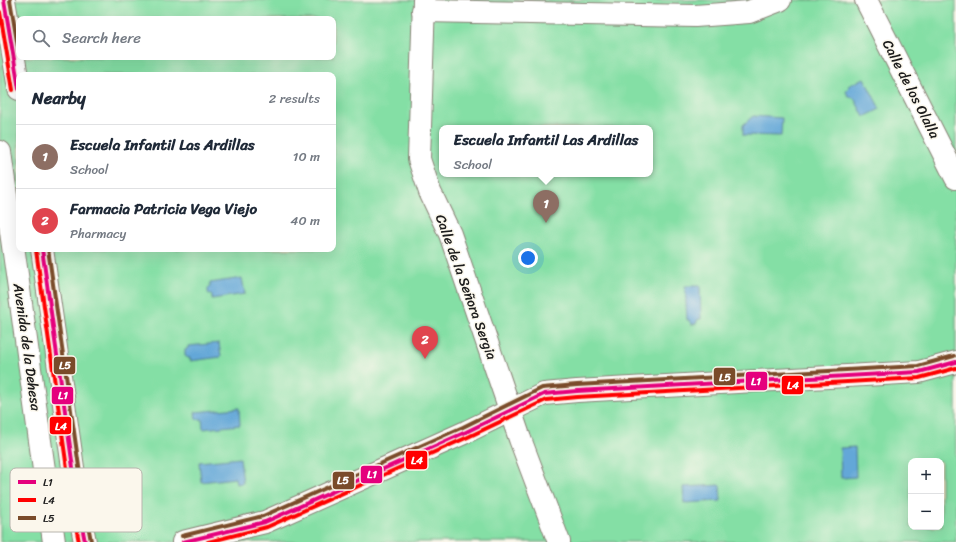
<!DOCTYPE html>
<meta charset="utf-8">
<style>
:root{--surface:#fff;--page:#f2f2f3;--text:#1f2937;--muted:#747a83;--line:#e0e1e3;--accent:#d1495b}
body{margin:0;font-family:Sriracha,sans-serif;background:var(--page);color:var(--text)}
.controls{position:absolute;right:12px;bottom:12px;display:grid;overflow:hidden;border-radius:8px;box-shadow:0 4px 16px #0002}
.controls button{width:36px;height:36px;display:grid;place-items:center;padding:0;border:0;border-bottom:1px solid var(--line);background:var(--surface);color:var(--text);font:20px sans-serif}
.you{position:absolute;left:528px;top:258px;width:14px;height:14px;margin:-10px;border:3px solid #fff;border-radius:50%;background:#1a73e8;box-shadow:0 0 0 6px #1a73e833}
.badge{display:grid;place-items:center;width:26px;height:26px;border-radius:50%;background:var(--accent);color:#fff;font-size:13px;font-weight:700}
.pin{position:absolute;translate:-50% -33px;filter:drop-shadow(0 1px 2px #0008)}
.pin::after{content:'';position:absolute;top:21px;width:14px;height:12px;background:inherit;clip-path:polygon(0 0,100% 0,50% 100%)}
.popup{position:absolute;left:439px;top:125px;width:214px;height:52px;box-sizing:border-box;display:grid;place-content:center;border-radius:8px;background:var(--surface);filter:drop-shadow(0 1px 3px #0005);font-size:13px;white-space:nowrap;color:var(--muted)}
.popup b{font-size:15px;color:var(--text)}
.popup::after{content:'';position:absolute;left:50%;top:100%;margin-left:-8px;border:8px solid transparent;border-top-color:var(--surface)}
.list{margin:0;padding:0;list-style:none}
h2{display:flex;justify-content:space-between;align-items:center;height:52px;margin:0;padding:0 16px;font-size:17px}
h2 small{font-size:13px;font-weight:400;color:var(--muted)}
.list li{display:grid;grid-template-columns:26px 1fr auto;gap:12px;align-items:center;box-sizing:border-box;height:64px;padding:0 16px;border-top:1px solid var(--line)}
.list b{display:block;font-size:15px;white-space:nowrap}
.list p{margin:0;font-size:13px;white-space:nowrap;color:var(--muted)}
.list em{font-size:13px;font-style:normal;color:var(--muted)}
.icon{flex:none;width:22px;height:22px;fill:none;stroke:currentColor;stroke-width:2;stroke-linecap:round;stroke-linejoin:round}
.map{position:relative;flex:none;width:956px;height:542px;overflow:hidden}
.search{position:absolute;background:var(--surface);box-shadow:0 4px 16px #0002;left:16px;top:16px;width:320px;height:44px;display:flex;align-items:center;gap:10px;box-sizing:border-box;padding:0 14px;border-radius:8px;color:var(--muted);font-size:15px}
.panel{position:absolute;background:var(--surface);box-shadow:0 4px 16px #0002;left:16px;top:72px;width:320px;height:180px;border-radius:8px}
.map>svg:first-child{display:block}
.green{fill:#84dfa5;stroke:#507e60;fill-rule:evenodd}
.water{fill:#63a7d8;stroke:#40627a}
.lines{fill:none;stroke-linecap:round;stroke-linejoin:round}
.minor-casing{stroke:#888174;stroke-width:24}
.tertiary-casing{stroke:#888174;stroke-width:24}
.minor{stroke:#fff;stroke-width:22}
.tertiary{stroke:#fff;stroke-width:22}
.bus-1-casing{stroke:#fbf7ec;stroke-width:7}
.bus-2-casing{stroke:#fbf7ec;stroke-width:7}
.bus-3-casing{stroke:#fbf7ec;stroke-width:7}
.bus-1{stroke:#e5007d;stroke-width:4}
.bus-2{stroke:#f00;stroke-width:4}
.bus-3{stroke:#7a4b2a;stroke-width:4}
.labels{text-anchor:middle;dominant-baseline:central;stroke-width:3;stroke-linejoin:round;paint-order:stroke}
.street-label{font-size:14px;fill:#1c1c1c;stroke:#fbf7ec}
.key{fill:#fbf7ec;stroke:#b8b5ae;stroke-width:1}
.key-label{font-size:11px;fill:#1c1c1c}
.line-badge{stroke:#fbf7ec;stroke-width:1.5}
.badge-label{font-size:11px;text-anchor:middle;font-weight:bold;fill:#fff}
</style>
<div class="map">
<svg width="956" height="542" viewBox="0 0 956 542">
<rect width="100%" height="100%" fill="#fbf7ec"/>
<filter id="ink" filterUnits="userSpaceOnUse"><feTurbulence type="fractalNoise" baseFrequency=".025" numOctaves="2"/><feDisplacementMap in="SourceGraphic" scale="8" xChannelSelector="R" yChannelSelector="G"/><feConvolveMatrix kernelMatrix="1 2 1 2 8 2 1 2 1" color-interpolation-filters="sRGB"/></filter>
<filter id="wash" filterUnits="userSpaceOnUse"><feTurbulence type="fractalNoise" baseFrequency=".012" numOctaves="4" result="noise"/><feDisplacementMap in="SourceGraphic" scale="16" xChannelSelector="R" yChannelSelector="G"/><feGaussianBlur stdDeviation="0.9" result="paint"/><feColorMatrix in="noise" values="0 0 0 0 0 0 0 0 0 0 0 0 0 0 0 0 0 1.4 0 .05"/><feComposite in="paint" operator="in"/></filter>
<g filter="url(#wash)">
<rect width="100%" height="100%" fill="#f5e6cd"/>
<!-- green -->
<path class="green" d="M 0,0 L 956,0 L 956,542 L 0,542 ZM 19,19 L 333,19 L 333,57 L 19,57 ZM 19,75 L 333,75 L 333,249 L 19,249 ZM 442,128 L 650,128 L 650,174 L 442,174 ZM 911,461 L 941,461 L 941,527 L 911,527 Z"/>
<!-- water -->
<g class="water">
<path d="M 864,78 L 880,109 L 864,117 L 854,98 L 849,97 L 846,92 L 849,87 L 848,86 Z"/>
<path d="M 753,116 L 782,118 L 781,136 L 743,135 L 743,125 Z"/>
<path d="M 242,278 L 245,294 L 212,299 L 212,296 L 208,293 L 208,289 L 210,287 L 210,283 Z"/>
<path d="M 685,286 L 700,286 L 701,319 L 698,319 L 696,324 L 691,324 L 689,320 L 687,320 Z"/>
<path d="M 219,343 L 221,357 L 190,361 L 190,358 L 188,358 L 185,356 L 185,350 L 188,348 L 188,346 Z"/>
<path d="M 239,408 L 240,425 L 203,429 L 202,419 L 196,419 L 195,412 Z"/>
<path d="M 855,447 L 856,477 L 841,478 L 840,448 Z"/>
<path d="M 240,458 L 243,483 L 236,484 L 235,478 L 201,482 L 199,462 Z"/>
<path d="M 720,485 L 721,501 L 684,503 L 683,487 Z"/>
</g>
</g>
<g filter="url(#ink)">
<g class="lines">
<!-- minor casing -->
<g class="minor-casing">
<g id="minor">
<path d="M 424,0 L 419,159 L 430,192 L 450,234 L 520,439 L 559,542"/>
<path d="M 866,0 L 956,178"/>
<path d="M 423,11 L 695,16 L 749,12 L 780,0"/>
<path d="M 183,542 L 265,522 L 466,432 L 544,394 L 577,391 L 919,372 L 956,362"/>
</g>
</g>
<!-- tertiary casing -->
<g class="tertiary-casing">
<g id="tertiary">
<path d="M 4,0 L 19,89"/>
<path d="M 0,152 L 54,542"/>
<path d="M 42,249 L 79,510 L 85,542"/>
</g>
</g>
<!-- minor -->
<use href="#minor" class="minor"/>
<!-- tertiary -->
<use href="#tertiary" class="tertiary"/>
<!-- bus-1 casing -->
<g class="bus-1-casing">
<g id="bus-1">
<path d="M 4,0 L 19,89"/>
<path d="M 42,249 L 79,510 L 85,542"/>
<path d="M 183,542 L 265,522 L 466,432 L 544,394 L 577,391 L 919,372 L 956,362"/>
</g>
</g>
<!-- bus-2 casing -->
<g class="bus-2-casing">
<g id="bus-2">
<path d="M 0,12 L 13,90"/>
<path d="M 36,250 L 73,511 L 79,542"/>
<path d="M 208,542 L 267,527 L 468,437 L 546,400 L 577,397 L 919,378 L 956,368"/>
</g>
</g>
<!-- bus-3 casing -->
<g class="bus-3-casing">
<g id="bus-3">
<path d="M 10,0 L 19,53"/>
<path d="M 48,249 L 85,509 L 91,541"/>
<path d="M 182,536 L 263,516 L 463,427 L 542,388 L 577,385 L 918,366 L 954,356"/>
</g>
</g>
<!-- bus-1 -->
<use href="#bus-1" class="bus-1"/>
<!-- bus-2 -->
<use href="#bus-2" class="bus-2"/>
<!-- bus-3 -->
<use href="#bus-3" class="bus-3"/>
</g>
</g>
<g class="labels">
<!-- street labels -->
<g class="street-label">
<text transform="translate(911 89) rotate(63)">Calle de los Olalla</text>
<text transform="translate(466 287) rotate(70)">Calle de la Señora Sergia</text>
<text transform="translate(27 347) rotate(82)">Avenida de la Dehesa</text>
</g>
</g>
<!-- legend -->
<rect x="10" y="468" width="132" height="64" rx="6" class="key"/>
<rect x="18" y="480" width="18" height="4" fill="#e5007d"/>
<rect x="18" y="498" width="18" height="4" fill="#f00"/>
<rect x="18" y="516" width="18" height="4" fill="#7a4b2a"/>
<g class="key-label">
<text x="43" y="486">L1</text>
<text x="43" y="504">L4</text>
<text x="43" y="522">L5</text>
</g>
<g class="line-badge">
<rect x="53" y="356" width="23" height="19" rx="4" fill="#7a4b2a"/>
<rect x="713" y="367" width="23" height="19" rx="4" fill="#7a4b2a"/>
<rect x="745" y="371" width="23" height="20" rx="4" fill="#e5007d"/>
<rect x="781" y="375" width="23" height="20" rx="4" fill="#f00"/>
<rect x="51" y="386" width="23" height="19" rx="4" fill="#e5007d"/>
<rect x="49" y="416" width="23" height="19" rx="4" fill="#f00"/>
<rect x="405" y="450" width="23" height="20" rx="4" fill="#f00"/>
<rect x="360" y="465" width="23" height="19" rx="4" fill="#e5007d"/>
<rect x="332" y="471" width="23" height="19" rx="4" fill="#7a4b2a"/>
</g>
<g class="badge-label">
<text x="65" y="369">L5</text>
<text x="725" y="381">L5</text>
<text x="756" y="385">L1</text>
<text x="793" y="389">L4</text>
<text x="63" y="399">L1</text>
<text x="61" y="430">L4</text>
<text x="417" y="464">L4</text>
<text x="372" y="478">L1</text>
<text x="343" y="484">L5</text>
</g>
</svg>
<div class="controls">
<button>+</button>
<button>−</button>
</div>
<div class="you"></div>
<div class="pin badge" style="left:546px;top:223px;background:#8d6e63">1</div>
<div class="popup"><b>Escuela Infantil Las Ardillas</b>School</div>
<div class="pin badge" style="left:425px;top:359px;background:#e0444e">2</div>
<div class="search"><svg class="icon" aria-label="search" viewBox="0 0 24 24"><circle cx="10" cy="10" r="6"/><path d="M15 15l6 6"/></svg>Search here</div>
<section class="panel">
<h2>Nearby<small>2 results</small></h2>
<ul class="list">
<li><span class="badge" style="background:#8d6e63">1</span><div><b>Escuela Infantil Las Ardillas</b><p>School</p></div><em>10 m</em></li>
<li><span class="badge" style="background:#e0444e">2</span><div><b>Farmacia Patricia Vega Viejo</b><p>Pharmacy</p></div><em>40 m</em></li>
</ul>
</section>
</div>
